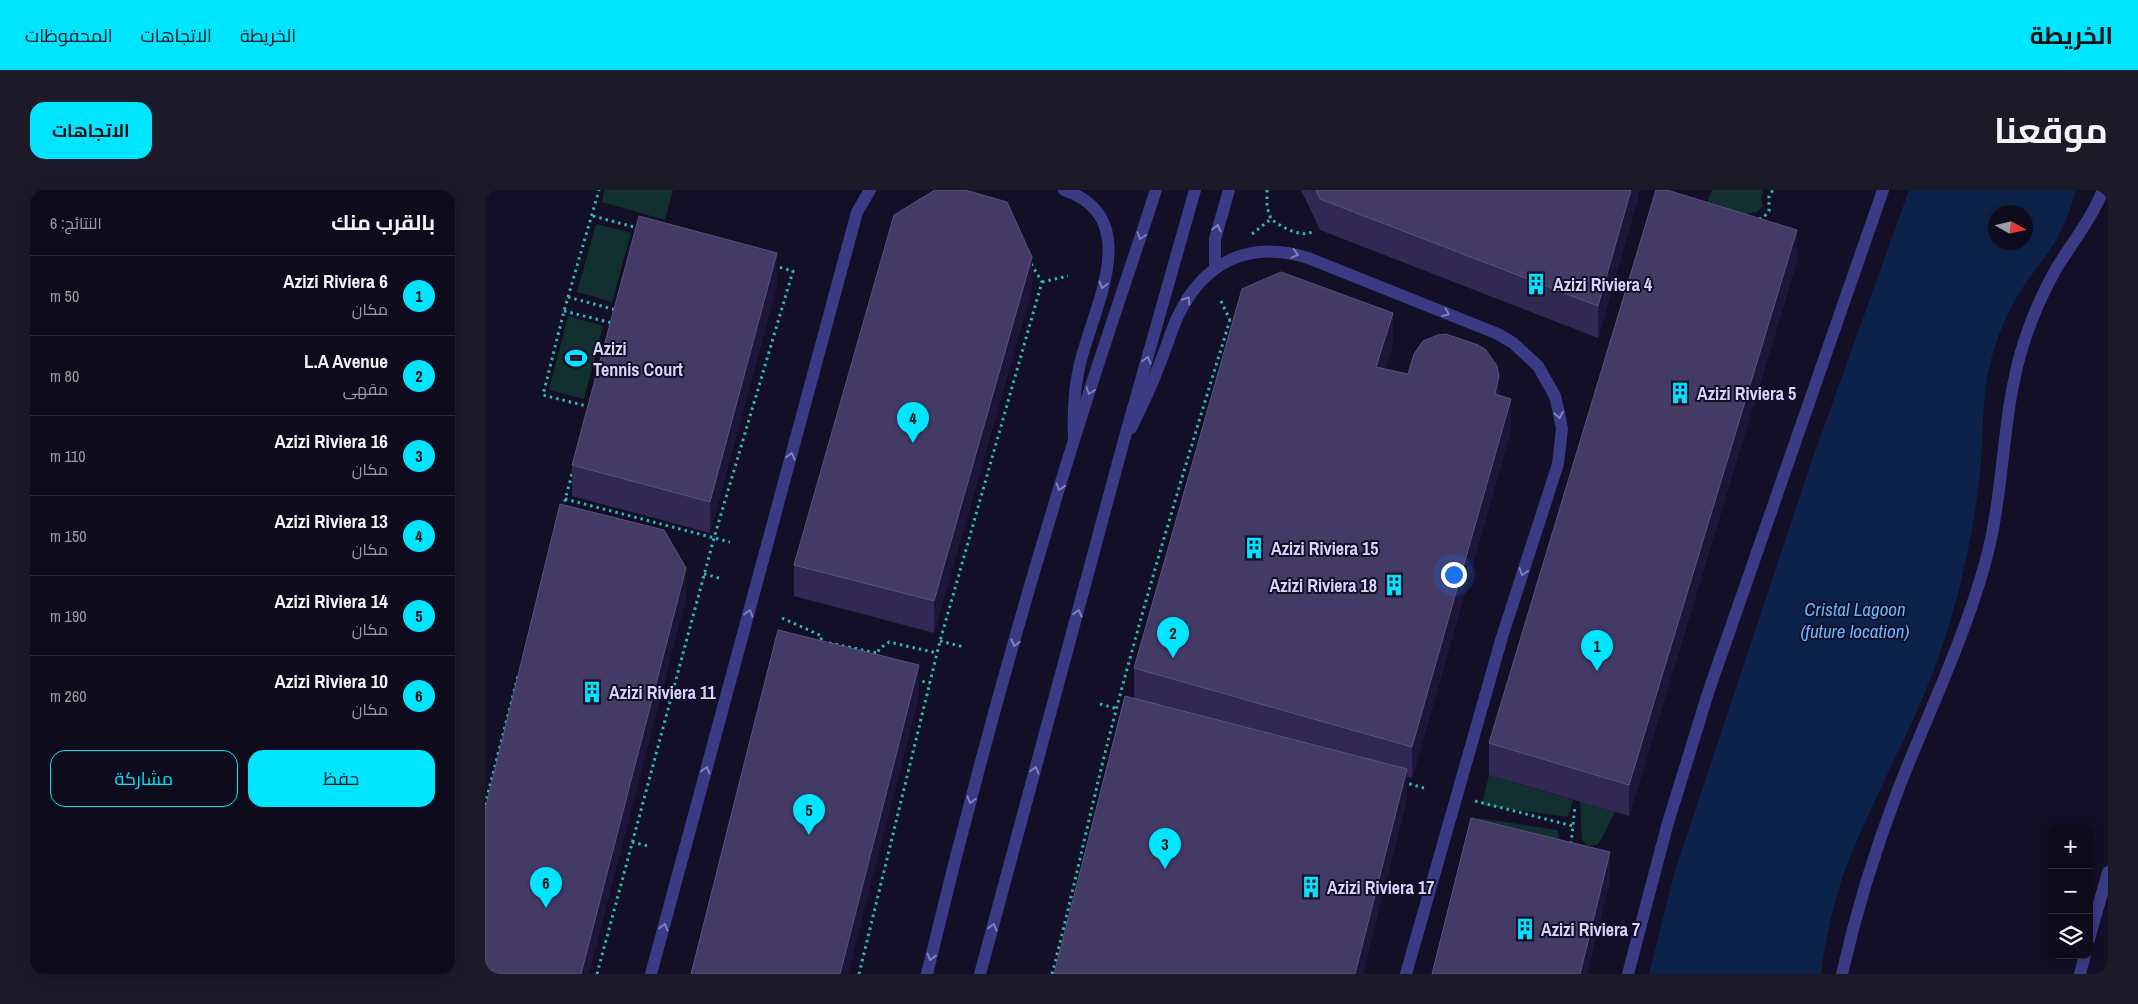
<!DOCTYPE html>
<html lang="ar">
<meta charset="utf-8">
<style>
:root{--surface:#0e0b1c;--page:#1c1929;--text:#f1f3f6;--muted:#9b9ba3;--line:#2e2b3b;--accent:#00e5ff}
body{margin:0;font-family:"Archivo Narrow",Cairo,sans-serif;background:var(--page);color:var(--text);direction:rtl}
.controls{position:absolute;right:15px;bottom:15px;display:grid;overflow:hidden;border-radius:10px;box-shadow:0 2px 12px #0003}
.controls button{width:45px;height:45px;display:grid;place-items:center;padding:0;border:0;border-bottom:1px solid var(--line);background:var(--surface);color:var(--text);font:25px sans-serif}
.compass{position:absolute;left:1503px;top:15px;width:45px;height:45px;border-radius:50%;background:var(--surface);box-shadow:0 2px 12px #0003;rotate:98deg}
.you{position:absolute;left:968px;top:384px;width:18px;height:18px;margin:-12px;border:4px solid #fff;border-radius:50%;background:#1a73e8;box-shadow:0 0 0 8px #1a73e833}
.badge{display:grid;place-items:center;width:32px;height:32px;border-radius:50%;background:var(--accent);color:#111;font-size:16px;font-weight:700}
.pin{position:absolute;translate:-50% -41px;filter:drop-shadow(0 1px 2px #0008)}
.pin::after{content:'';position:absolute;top:26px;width:18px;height:15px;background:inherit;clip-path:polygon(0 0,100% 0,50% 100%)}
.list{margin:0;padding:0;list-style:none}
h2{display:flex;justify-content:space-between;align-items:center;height:65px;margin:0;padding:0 20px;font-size:21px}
h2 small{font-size:16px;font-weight:400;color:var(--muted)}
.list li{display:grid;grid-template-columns:32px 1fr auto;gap:15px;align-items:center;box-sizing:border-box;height:80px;padding:0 20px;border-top:1px solid var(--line)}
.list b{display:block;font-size:19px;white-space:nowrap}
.list p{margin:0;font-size:16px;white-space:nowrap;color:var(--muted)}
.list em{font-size:16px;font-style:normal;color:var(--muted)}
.actions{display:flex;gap:10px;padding:15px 20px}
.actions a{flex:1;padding:11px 0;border:1px solid var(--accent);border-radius:15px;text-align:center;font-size:18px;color:var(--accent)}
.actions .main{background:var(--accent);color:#111}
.icon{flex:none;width:28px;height:28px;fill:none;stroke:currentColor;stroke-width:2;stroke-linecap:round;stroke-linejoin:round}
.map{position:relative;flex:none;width:1623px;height:784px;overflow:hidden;direction:ltr;border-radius:15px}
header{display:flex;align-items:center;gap:30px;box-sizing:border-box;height:70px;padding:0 25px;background:var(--accent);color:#111}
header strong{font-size:24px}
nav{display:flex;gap:28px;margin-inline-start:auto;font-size:18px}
.intro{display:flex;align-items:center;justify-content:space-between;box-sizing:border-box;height:120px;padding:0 30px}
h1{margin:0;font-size:35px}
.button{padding:12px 22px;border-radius:15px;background:var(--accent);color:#111;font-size:18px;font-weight:700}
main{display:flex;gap:30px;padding:0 30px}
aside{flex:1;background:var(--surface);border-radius:15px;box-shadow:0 2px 12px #0003}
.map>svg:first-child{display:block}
.green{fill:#12302f}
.water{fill:#0c2248;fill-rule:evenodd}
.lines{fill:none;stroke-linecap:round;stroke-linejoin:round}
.path{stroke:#2fb8b0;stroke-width:3;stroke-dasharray:2.5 4;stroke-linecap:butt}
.minor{stroke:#3d3a85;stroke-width:12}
.tertiary{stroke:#3d3a85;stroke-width:12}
.wall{fill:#312854}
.shaded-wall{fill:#1d163a}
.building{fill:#433a66;stroke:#5a527e}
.oneway{stroke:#837fbc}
.labels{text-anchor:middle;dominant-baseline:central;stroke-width:4;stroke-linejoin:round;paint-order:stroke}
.poi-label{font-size:18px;font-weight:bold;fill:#d9d4ff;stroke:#130f26;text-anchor:start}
.water-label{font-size:19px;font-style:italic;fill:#62b6ff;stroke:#130f26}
</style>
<header>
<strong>الخريطة</strong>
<nav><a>الخريطة</a><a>الاتجاهات</a><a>المحفوظات</a></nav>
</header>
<div class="intro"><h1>موقعنا</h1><a class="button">الاتجاهات</a></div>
<main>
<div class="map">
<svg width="1623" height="784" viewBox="0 0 1623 784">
<rect width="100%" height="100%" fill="#130f26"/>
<!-- green -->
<g class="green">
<path d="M 119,0 L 188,0 L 180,30 L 117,12 Z"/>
<path d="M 1174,0 L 1184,0 L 1221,16 L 1227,0 L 1278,0 L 1276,9 L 1278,16 L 1272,22 L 1250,25 L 1234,23 Z"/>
<path d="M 111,34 L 146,43 L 127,112 L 92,102 Z"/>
<path d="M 83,126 L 118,136 L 99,209 L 64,200 Z"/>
<path d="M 1004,585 L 1088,610 L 1083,627 L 997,615 Z"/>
<path d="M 1095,611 L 1130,622 L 1117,648 L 1112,655 L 1103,656 L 1097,650 Z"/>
<path d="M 993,628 L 1072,640 L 1075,651 L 988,647 Z"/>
</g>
<!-- water -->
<path class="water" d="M 1424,0 L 1591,0 C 1586,18 1580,34 1571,50 C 1560,69 1546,84 1535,102 C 1523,121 1514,142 1508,163 C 1496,202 1499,244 1495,284 C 1488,345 1475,405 1455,463 C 1431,532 1395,595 1367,662 C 1351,700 1341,744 1336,784 L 1164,784 L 1189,684 L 1327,270 ZM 1510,22 L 1540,22 L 1540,52 L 1510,52 Z"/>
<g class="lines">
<!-- path -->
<g class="path">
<path d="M 782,0 L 782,17 L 786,29 C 795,36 815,48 827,42"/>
<path d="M 108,26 L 153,38"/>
<path d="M 1274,29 L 1278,28 L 1284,21 L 1284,6 L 1288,0"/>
<path d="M 767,44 L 786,29"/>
<path d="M 557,92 L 583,86"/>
<path d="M 83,107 L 131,120"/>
<path d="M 736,111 L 745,130"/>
<path d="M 79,121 L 127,133"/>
<path d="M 105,217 L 58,205 L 79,121 L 114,0"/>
<path d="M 80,309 L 245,352"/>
<path d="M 78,318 L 88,280"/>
<path d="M 219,384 L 234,388"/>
<path d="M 297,428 L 337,446 L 335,453"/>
<path d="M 455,451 L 479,457"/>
<path d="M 344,453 L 392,463"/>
<path d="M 392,468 L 394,459 L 404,452 L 452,463"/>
<path d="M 431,490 L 445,493"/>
<path d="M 615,514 L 633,519"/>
<path d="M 918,592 L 939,598"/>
<path d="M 990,611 L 1088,636"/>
<path d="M 0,615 L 33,486"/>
<path d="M 147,652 L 163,656"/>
<path d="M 1086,654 L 1090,616"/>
<path d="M 112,784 L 229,348 L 308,81 L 289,76"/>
<path d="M 374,784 L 455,451 L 557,92 L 545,72"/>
<path d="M 567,784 C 586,711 602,636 620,563 C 657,417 701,273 745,130 L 751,127"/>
</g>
<!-- minor -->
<g class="minor">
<path d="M 579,0 C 662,28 606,121 594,178 C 589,201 588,224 589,247"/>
<path d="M 730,78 L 730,49 L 744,0"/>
<path d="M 646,238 C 656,218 665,199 673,178 C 680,162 685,144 692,128 C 718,72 764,49 823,68 L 1013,144 L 1028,153 L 1053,176 L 1070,206 L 1074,223 L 1077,239 L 1073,274 L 1017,447 L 921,784"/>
<path d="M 1604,749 L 1623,682"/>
<path d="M 166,784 L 372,22 L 385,0"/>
<path d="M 1143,784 L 1182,636 L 1223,503 L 1398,0"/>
<path d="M 1357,784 C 1371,722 1390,660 1413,600 C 1438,535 1469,472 1490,406 C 1496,388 1502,368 1506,349 C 1520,283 1518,217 1539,152 C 1547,127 1558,102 1571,79 C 1587,53 1607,28 1618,0"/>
<path d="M 1595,784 L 1600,765"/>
</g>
<!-- tertiary -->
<g class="tertiary">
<path d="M 442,784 C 485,605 534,426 589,250 C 615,166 644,83 671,0"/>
<path d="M 495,784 L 639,250 L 710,0"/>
</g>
</g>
<!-- wall -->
<g class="wall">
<path d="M 816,0 L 1154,0 L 1154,4 L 1113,148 L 835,40 Z"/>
<path d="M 1312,71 L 1144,626 L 1004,585 L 1004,553 Z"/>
<path d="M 292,95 L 225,343 L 87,306 L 87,275 Z"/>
<path d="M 547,99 L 449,443 L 309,406 L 309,375 Z"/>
<path d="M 908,154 L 900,179 L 1014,206 L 1026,240 L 927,588 L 922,587 L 922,610 L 649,509 L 649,478 Z"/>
</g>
<!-- shaded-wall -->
<g class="shaded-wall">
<path d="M 1146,0 L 1154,0 L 1154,4 L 1113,148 L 1113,116 Z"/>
<path d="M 1312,40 L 1312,71 L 1144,626 L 1144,595 Z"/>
<path d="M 292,63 L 292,95 L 225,343 L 225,312 Z"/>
<path d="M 547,67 L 547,99 L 449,443 L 449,411 Z"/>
<path d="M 908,123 L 908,154 L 891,208 L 891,177 Z"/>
<path d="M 1014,186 L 1014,217 L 1010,204 Z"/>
<path d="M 1026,209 L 1026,240 L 927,588 L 927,557 Z"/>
<path d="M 201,378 L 201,409 L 104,784 L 96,784 Z"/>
<path d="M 434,475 L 434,507 L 363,784 L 355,784 Z"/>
<path d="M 922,579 L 922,610 L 878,784 L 870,784 Z"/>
<path d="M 1125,662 L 1125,693 L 1102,784 L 1095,784 Z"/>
</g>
<!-- building -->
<g class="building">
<path d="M 450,0 L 480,0 L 522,12 L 547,67 L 449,411 L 309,375 L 409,25 Z"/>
<path d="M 831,0 L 1146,0 L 1113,116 L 835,9 Z"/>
<path d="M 1171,0 L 1182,0 L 1312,40 L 1144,595 L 1004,553 Z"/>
<path d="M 154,26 L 292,63 L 225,312 L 87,275 Z"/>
<path d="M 796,82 L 908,123 L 891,177 L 923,184 L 929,164 L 938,151 L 953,145 L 961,144 L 993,155 L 1001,160 L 1012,176 L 1014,186 L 1010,204 L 1026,209 L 927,557 L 649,478 L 757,99 Z"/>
<path d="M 75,314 L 179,340 L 201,378 L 96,784 L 0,784 L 0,620 Z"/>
<path d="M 293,440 L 434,475 L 355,784 L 206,784 Z"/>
<path d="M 640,506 L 922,579 L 870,784 L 569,784 Z"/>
<path d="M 986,628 L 1125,662 L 1095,784 L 947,784 Z"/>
</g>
<!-- one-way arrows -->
<defs><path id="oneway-chevron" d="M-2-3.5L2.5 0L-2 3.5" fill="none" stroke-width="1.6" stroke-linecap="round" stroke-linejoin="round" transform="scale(1.25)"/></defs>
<g class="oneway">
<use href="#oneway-chevron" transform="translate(732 38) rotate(-77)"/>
<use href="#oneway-chevron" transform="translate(656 46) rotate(108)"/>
<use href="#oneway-chevron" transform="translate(810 64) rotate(14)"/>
<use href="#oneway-chevron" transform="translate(618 95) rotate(106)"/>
<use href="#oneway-chevron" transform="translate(702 110) rotate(-58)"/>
<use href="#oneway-chevron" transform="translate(961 123) rotate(22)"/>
<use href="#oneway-chevron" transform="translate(662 170) rotate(-74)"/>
<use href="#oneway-chevron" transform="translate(605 201) rotate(108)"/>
<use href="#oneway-chevron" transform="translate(1074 225) rotate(80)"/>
<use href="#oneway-chevron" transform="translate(306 266) rotate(-75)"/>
<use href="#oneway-chevron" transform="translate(575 297) rotate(107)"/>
<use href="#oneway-chevron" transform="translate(1038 382) rotate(108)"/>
<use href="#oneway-chevron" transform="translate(264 423) rotate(-75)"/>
<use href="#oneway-chevron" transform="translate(593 423) rotate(-75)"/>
<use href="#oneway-chevron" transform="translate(530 453) rotate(106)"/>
<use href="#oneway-chevron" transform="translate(221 580) rotate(-75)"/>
<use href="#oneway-chevron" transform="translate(550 580) rotate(-75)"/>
<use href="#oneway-chevron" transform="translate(486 610) rotate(105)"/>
<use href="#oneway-chevron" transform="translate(179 737) rotate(-75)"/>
<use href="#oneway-chevron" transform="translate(508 737) rotate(-75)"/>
<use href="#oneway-chevron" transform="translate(446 767) rotate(104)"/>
</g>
<!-- icons -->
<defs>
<g id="building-bare" transform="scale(1.725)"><path d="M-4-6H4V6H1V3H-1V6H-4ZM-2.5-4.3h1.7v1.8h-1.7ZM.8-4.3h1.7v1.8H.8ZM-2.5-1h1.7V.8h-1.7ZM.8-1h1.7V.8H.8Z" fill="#00e5ff" stroke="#130f26" stroke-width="2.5" paint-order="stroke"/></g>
<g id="stadium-bare" transform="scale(1.725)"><path d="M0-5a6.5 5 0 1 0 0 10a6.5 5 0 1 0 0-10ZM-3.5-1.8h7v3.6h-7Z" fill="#00e5ff" stroke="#130f26" stroke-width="2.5" paint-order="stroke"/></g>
</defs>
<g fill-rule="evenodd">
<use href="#building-bare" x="1051" y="94"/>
<use href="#stadium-bare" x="91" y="168"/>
<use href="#building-bare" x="1195" y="203"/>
<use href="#building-bare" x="769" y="358"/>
<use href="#building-bare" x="909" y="395"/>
<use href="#building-bare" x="107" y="502"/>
<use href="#building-bare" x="826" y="697"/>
<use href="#building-bare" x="1040" y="739"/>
</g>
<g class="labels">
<!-- poi labels -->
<g class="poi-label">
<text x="1068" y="94">Azizi Riviera 4</text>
<text x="108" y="158">Azizi<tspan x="108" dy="21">Tennis Court</tspan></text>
<text x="1212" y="203">Azizi Riviera 5</text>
<text x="786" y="358">Azizi Riviera 15</text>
<text x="892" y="395" text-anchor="end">Azizi Riviera 18</text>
<text x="124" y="502">Azizi Riviera 11</text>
<text x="842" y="697">Azizi Riviera 17</text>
<text x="1056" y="739">Azizi Riviera 7</text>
</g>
<!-- water labels -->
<g class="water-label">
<text x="1370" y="419">Cristal Lagoon<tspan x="1370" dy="22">(future location)</tspan></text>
</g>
</g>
</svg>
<div class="controls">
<button>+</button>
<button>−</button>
<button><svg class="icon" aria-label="layers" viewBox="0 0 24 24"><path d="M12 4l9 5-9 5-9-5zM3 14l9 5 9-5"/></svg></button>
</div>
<svg class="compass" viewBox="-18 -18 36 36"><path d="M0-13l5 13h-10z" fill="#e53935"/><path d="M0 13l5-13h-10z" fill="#9b9ba3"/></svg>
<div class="you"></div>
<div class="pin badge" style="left:1112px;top:481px">1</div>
<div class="pin badge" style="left:688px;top:468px">2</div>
<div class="pin badge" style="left:680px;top:679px">3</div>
<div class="pin badge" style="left:428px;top:253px">4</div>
<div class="pin badge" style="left:324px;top:645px">5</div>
<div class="pin badge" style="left:61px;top:718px">6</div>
</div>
<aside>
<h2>بالقرب منك<small>النتائج: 6</small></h2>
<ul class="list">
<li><span class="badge">1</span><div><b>Azizi Riviera 6</b><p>مكان</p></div><em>50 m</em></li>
<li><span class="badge">2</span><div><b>L.A Avenue</b><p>مقهى</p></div><em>80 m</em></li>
<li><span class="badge">3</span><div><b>Azizi Riviera 16</b><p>مكان</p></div><em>110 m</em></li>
<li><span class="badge">4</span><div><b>Azizi Riviera 13</b><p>مكان</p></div><em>150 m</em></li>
<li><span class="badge">5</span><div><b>Azizi Riviera 14</b><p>مكان</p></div><em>190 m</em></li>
<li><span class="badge">6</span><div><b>Azizi Riviera 10</b><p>مكان</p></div><em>260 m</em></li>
</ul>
<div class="actions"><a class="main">حفظ</a><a>مشاركة</a></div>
</aside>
</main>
